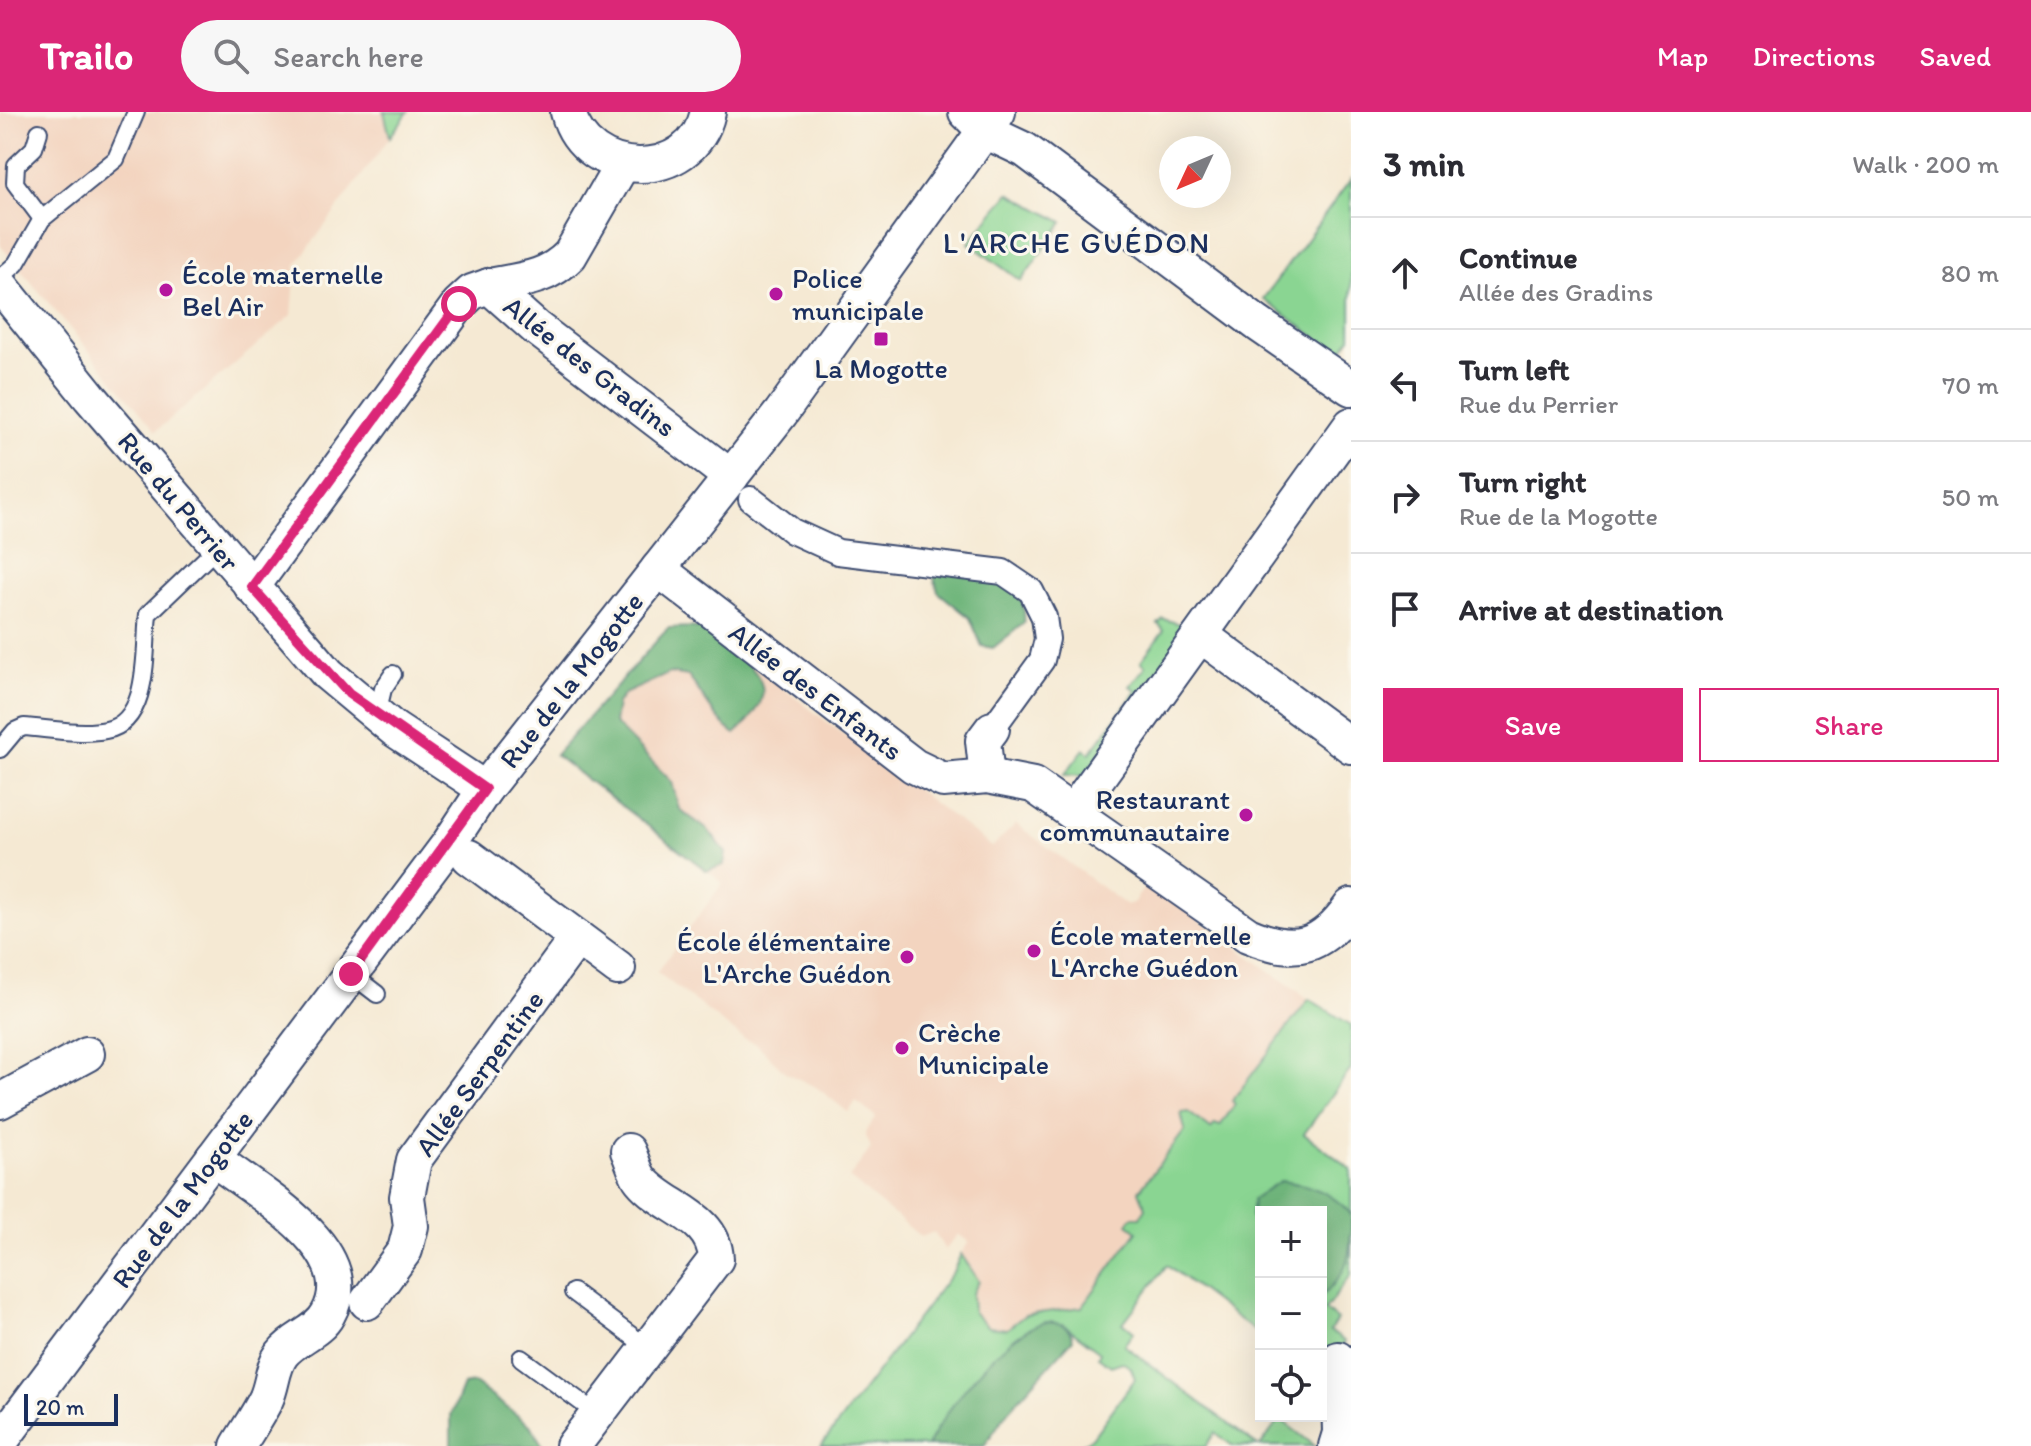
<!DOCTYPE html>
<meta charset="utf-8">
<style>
:root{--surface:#fff;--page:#f7f7f7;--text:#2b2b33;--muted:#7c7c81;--line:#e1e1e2;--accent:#db2777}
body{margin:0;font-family:Itim,sans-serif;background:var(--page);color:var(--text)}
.controls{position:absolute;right:24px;bottom:24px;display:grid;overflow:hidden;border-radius:0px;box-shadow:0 8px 32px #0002}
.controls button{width:72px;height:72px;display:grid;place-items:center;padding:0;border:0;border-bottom:2px solid var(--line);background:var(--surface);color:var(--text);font:40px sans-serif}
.compass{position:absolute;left:1159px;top:24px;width:72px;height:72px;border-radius:50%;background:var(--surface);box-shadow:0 8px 32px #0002;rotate:226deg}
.scale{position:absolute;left:24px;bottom:20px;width:94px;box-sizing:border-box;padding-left:8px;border:4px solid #1b2f5e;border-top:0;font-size:22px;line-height:28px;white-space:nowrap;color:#1b2f5e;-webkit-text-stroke:6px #fbf7ec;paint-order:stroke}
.stop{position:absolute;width:24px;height:24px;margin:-18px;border:6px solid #db2777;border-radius:50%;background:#fff}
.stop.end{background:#db2777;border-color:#fff;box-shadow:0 2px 8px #0008}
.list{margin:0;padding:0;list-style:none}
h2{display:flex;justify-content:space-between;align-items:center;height:104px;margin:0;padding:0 32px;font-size:34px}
h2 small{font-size:26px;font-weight:400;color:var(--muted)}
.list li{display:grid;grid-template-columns:52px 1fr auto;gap:24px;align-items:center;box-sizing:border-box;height:112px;padding:0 32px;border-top:2px solid var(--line)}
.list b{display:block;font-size:30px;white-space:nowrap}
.list p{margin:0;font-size:26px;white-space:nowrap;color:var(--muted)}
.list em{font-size:26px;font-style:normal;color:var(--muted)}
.actions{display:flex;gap:16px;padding:24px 32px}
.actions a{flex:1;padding:18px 0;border:2px solid var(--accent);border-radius:0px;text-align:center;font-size:28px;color:var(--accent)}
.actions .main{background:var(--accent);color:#fff}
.icon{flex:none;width:44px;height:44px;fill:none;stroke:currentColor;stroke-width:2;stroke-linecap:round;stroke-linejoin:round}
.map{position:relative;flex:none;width:1351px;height:1334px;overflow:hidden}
header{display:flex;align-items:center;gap:48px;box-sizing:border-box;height:112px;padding:0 40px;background:var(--accent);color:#fff}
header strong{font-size:38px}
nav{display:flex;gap:44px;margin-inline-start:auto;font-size:28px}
.search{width:560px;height:72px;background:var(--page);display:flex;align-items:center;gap:20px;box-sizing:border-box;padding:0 28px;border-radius:44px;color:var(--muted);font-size:30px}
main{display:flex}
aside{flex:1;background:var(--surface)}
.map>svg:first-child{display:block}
.built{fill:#f3d4bf}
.green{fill:#8ad592;stroke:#528278;stroke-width:2}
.forest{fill:#6fb67c;stroke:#45726d;stroke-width:2}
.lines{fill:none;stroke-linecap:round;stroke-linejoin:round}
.service-casing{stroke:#3c4b70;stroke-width:20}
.pedestrian-casing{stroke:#3c4b70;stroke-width:28}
.minor-casing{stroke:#3c4b70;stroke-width:38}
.service{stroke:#fff;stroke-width:16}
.pedestrian{stroke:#fff;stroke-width:24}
.minor{stroke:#fff;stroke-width:34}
.route{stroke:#db2777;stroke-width:10}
.poi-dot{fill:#b5179e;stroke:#fbf7ec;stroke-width:3}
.labels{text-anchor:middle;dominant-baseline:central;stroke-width:6;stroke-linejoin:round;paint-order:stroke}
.poi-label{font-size:28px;fill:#1b2f5e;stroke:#fbf7ec;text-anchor:start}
.street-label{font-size:28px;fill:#1b2f5e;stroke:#fbf7ec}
.neighbourhood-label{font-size:30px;letter-spacing:2px;fill:#1b2f5e;stroke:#fbf7ec}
</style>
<header>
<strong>Trailo</strong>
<div class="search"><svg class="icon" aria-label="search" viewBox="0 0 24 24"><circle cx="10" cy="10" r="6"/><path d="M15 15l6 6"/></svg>Search here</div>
<nav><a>Map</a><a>Directions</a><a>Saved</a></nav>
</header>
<main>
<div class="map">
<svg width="1351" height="1334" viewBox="0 0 1351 1334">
<rect width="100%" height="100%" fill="#fbf7ec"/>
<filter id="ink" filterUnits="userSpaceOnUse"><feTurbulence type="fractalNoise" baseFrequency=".0125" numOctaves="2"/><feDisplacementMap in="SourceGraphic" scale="16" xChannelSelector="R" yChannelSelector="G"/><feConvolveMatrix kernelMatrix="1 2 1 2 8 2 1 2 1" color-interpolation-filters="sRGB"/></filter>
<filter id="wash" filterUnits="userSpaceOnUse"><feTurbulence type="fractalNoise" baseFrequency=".006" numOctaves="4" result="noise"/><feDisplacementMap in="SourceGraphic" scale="32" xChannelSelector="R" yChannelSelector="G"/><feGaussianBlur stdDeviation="1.8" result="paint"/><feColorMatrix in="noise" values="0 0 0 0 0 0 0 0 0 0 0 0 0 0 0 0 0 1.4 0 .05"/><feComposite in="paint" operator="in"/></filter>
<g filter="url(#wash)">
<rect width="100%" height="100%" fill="#f5e9d3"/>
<!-- built -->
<g class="built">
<path d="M 0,0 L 384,0 L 390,25 L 296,153 L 292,203 L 156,319 L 0,133 Z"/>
<path d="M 668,516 L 703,516 L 992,735 L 1016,712 L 1126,793 L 1133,791 L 1144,776 L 1153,775 L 1309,887 L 1232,989 L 1235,992 L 1219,1015 L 1211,1017 L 1188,1000 L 1185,1018 L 1140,1079 L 1146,1096 L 1140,1105 L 1132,1106 L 1137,1119 L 1082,1195 L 1025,1203 L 1007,1217 L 984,1213 L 976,1204 L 971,1191 L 978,1169 L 961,1142 L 969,1130 L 958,1122 L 945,1138 L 934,1120 L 921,1125 L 849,1066 L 871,1036 L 865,1021 L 876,1005 L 856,990 L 848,1000 L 816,975 L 786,961 L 757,932 L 744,927 L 657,860 L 723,771 L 555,643 Z"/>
</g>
<!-- green -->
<g class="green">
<path d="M 384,0 L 408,0 L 390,25 Z"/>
<path d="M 1351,67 L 1351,225 L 1339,242 L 1263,187 Z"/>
<path d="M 1009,81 L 1063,110 L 1021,169 L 969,131 Z"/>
<path d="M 1163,507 L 1188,514 L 1084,664 L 1064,663 L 1084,637 L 1090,641 L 1136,579 L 1130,574 L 1146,554 L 1141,549 L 1164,518 L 1158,512 Z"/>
<path d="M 1309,887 L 1351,913 L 1351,957 L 1304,1022 L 1351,1057 L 1351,1163 L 1325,1198 L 1337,1208 L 1330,1219 L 1345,1230 L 1321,1262 L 1321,1100 L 1261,1100 L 1261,1224 L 1167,1153 L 1123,1211 L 1134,1220 L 1124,1233 L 1258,1334 L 1233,1334 L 1215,1321 L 1206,1334 L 1079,1334 L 1092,1326 L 1135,1267 L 1131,1256 L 1122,1250 L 1111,1254 L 1098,1245 L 1100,1240 L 1063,1212 L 969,1334 L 821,1334 L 953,1160 L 961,1142 L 979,1169 L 972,1182 L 973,1200 L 988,1215 L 1007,1217 L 1025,1203 L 1082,1195 L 1137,1119 L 1128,1112 L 1132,1105 L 1140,1105 L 1146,1096 L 1139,1079 L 1185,1018 L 1181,1001 L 1188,1000 L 1211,1017 L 1215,1012 L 1220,1014 L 1235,992 L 1232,989 Z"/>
<path d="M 1280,1307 L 1315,1334 L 1260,1334 Z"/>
</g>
<!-- forest -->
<g class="forest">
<path d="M 933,461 C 969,462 1030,459 1024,511 L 993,536 L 982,534 L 970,506 L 938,480 Z"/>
<path d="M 668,516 C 678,516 690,514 700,516 C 711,518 723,531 731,537 C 772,568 773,588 735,622 C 717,611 702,581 688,564 L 670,561 L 624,582 L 617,592 L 614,611 L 672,670 L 679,697 L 708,718 L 726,741 L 724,753 L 707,759 L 555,643 Z"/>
<path d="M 1280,1069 C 1309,1072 1332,1080 1351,1102 C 1351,1140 1351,1160 1321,1184 L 1321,1100 L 1261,1100 L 1261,1125 L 1251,1106 L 1253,1087 Z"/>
<path d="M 1046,1210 C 1061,1211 1069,1212 1073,1227 L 1008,1299 L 984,1334 L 927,1334 C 948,1295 1003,1220 1046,1210 Z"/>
<path d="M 474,1271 L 530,1313 L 543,1334 L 451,1334 L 451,1303 L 463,1273 Z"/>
</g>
</g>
<g filter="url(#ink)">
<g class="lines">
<!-- service casing -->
<g class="service-casing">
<g id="service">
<path d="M 39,20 L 34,36 L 16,53 L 15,71 L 42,107"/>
<path d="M 0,166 L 16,152 L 42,107 L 116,47 L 136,0"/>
<path d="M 377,602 L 383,577 L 393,562"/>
<path d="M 0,637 L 15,619 L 24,615 C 50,617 81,623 106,618 C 151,610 144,536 148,502 L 218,435"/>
<path d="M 351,862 L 377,882"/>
<path d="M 573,1180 L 648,1236"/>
<path d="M 521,1246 L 597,1302"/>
</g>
</g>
<!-- pedestrian casing -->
<g class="pedestrian-casing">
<path id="pedestrian" d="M 751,387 L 792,419 L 838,440 L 1003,460 L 1031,479 L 1044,505 L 1047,527 L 1042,548 L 992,617"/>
</g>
<!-- minor casing -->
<g class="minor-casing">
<g id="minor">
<path d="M 568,0 C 586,69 692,72 708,0"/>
<path d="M 966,0 L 985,19 L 1025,38 L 1258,212 L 1351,276"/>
<path d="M 0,173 L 90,285 L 328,562 L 394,617 L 485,677"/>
<path d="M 489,174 C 520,168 547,167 570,143 L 622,53"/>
<path d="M 658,457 L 914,654 L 943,668 L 987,664 L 1033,673 L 1248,823 C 1296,844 1322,835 1351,794"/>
<path d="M 252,475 L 459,192 L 472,180 L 489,174 L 535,215 L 731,365"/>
<path d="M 1202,524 L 1351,634"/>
<path d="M 987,664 L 983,629 L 992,617"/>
<path d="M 1073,700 L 1351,313"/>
<path d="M 469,745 L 618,856"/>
<path d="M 0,989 L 87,942"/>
<path d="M 213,1046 C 255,1080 364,1137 328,1202 C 318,1221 295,1225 282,1242 C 272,1255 273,1272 266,1287 C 258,1303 247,1319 238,1334"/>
<path d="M 367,1190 L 405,1138 L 411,1114 L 407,1085 L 414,1048 L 577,826"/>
<path d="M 0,1330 L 448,733 L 485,677 L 781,301 L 998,0"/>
<path d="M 573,1334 L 716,1147 C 714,1103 665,1097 641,1068 C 635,1061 632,1047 628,1039"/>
<path d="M 1336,1334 L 1340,1321 L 1338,1247"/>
</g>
</g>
<!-- service -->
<use href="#service" class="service"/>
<!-- pedestrian -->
<use href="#pedestrian" class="pedestrian"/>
<!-- minor -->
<use href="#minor" class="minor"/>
</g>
</g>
<g class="lines" filter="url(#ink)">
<!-- route -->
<path class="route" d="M 351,862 L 485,677 L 349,582 L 252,475 L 459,192"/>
</g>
<!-- markers -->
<g class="poi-dot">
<circle cx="166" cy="178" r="8"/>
<circle cx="776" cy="182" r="8"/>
<rect x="873" y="219" width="16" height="16" rx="4"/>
<circle cx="1246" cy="703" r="8"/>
<circle cx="1034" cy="839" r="8"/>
<circle cx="907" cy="845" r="8"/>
<circle cx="902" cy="936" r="8"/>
</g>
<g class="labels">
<!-- poi labels -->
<g class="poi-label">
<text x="182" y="162">École maternelle<tspan x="182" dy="32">Bel Air</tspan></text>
<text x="792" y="166">Police<tspan x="792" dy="32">municipale</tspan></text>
<text x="881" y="256" text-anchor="middle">La Mogotte</text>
<text x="1230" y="687" text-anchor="end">Restaurant<tspan x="1230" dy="32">communautaire</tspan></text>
<text x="1050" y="823">École maternelle<tspan x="1050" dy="32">L'Arche Guédon</tspan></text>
<text x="891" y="829" text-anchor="end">École élémentaire<tspan x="891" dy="32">L'Arche Guédon</tspan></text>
<text x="918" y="920">Crèche<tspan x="918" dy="32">Municipale</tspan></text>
</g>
<!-- street labels -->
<g class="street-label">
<text transform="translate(590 254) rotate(38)">Allée des Gradins</text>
<text transform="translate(179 389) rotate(50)">Rue du Perrier</text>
<text transform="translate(571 568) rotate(-52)">Rue de la Mogotte</text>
<text transform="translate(816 579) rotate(37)">Allée des Enfants</text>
<text transform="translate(479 961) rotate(-54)">Allée Serpentine</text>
<text transform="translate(182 1087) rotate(-53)">Rue de la Mogotte</text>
</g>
<!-- neighbourhood labels -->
<g class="neighbourhood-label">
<text x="1077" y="130">L'ARCHE GUÉDON</text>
</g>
</g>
</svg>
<div class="controls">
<button>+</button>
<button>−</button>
<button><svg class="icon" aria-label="locate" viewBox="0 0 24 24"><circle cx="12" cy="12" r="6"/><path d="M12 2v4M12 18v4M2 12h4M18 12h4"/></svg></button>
</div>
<svg class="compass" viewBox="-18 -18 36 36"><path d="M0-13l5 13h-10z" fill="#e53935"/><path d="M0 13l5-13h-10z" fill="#7c7c81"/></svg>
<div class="scale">20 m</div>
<div class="stop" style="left:459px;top:192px"></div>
<div class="stop end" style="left:351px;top:862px"></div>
</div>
<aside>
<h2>3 min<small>Walk · 200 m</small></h2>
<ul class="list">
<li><svg class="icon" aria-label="ahead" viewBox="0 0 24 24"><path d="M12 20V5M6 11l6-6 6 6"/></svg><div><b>Continue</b><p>Allée des Gradins</p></div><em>80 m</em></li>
<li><svg class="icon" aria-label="left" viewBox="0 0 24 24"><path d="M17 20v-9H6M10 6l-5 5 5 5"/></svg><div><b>Turn left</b><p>Rue du Perrier</p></div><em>70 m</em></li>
<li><svg class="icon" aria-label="right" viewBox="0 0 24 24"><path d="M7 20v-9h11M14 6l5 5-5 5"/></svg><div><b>Turn right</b><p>Rue de la Mogotte</p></div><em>50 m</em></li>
<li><svg class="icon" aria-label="arrive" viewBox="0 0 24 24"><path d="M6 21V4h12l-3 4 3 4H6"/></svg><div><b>Arrive at destination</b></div></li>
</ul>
<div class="actions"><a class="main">Save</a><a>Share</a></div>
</aside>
</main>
